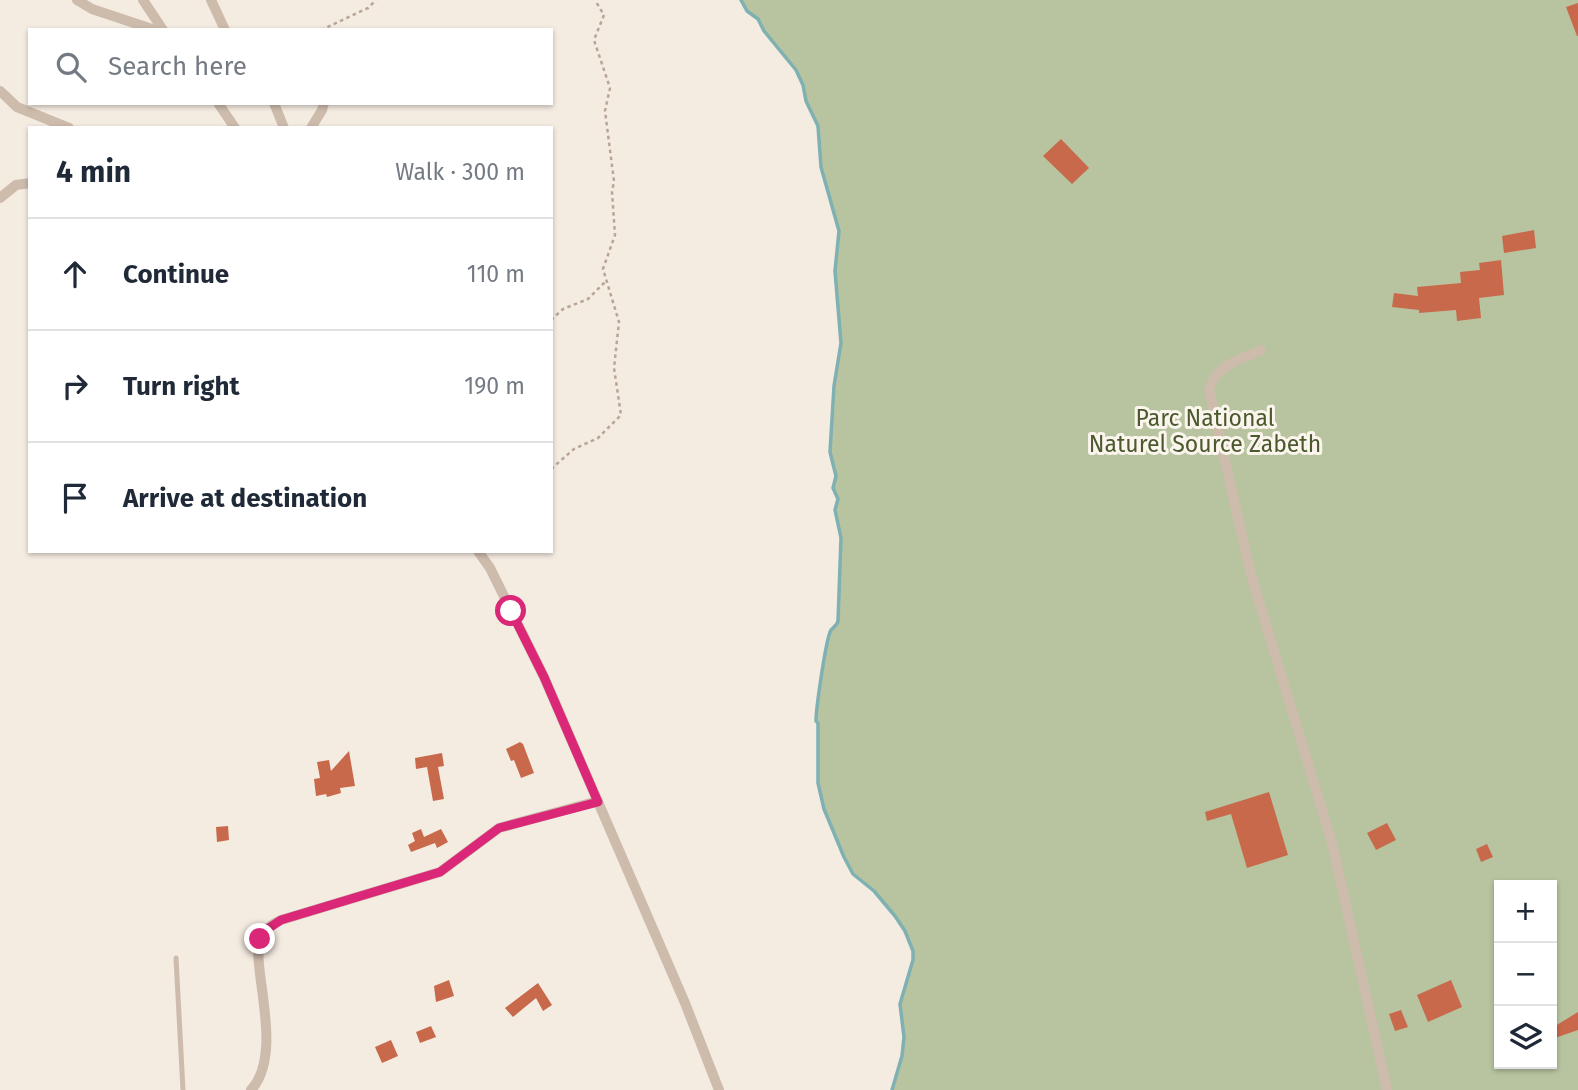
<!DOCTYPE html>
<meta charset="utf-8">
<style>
:root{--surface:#fff;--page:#f2f2f3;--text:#1f2937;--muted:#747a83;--line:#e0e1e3}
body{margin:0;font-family:"Fira Sans",sans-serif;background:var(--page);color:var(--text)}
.controls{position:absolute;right:21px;bottom:21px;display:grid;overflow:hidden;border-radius:0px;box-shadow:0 2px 5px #0004}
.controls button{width:63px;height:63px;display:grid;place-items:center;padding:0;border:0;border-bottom:2px solid var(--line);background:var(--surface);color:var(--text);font:35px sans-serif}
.stop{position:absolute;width:21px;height:21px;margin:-16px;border:5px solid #db2777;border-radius:50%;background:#fff}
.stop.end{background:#db2777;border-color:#fff;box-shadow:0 2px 7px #0008}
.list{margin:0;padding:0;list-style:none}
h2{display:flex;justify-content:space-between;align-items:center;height:91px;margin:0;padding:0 28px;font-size:30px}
h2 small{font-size:23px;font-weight:400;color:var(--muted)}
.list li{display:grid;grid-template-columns:46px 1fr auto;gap:21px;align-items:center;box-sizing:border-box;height:112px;padding:0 28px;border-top:2px solid var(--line)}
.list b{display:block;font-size:26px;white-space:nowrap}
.list em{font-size:23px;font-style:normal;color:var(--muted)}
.icon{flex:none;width:38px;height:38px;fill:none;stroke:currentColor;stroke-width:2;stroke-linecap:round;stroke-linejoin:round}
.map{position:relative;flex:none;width:1578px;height:1090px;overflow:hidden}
.search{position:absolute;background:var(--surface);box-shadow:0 2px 5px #0004;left:28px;top:28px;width:525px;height:77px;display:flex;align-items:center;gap:18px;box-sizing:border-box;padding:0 24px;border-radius:0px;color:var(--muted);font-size:26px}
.panel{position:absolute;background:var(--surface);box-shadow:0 2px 5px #0004;left:28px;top:126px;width:525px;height:427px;border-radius:0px}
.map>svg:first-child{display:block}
.green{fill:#b8c4a0;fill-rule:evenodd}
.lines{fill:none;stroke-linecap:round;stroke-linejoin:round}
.stream{stroke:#7fb0b2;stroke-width:3.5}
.building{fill:#c8694b}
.path{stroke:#b9a596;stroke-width:2.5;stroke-dasharray:3.5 3.5;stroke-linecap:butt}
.lane{stroke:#cdbbac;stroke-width:5}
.street{stroke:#cdbbac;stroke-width:10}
.route{stroke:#db2777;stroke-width:9}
.labels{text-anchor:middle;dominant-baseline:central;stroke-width:6;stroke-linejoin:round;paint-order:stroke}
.park-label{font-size:23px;fill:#4a5a2e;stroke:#fbf5ee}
</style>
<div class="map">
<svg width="1578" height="1090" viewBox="0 0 1578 1090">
<rect width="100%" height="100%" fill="#f4ebe1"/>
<!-- green -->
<path class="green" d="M 741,0 L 1578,0 L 1578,1090 L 892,1090 L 902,1056 L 904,1037 L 900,1004 L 913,960 L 913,951 L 905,931 L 895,916 L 874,891 L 853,874 L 824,809 L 818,783 L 818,723 L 816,705 L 821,687 L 826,648 L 832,629 L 838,622 L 841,538 L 835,510 L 838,499 L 833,488 L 836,476 L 830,452 L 834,386 L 841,343 L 835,271 L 839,231 L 821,167 L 818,126 L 806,101 L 803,85 L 796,70 L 764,31 L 758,19 L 747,11 ZM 1499,885 L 1552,885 L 1552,1064 L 1499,1064 Z"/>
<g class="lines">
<!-- stream -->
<path class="stream" d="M 741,0 L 747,11 L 758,19 L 764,31 L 796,70 L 803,85 L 806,101 L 818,126 L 821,167 L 839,231 L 835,271 L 841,343 L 834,386 L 830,452 L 836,476 L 833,488 L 838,499 L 835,510 L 841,538 L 838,621 C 837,625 834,627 831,630 C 826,638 816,709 816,721 L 818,723 L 818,783 L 824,809 L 844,857 L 853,874 L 874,891 L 895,916 L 905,931 L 913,951 L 913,960 L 900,1004 L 904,1037 L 902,1056 L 892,1090"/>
</g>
<!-- building -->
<g class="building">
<path d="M 1578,3 L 1578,36 L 1577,36 L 1566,7 Z"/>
<path d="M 1061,139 L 1089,168 L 1072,184 L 1043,156 Z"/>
<path d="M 1534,230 L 1536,248 L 1504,253 L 1502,236 Z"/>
<path d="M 1501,260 L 1504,295 L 1479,298 L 1481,318 L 1457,321 L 1456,310 L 1419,313 L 1419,310 L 1392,307 L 1394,293 L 1418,296 L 1417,287 L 1461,283 L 1460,272 L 1480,270 L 1479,263 Z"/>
<path d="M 520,742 L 523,744 L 534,773 L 521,778 L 514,760 L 511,761 L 506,749 Z"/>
<path d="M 349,751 L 355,786 L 340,788 L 341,793 L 327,797 L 326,794 L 316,796 L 314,779 L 320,778 L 317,762 L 329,760 L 331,771 Z"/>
<path d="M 442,753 L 444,766 L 438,767 L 444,799 L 433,801 L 427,767 L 416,769 L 415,758 Z"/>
<path d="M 1269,792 L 1288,855 L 1247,868 L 1231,814 L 1207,821 L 1205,812 Z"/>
<path d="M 1387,823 L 1396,840 L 1376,850 L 1367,833 Z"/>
<path d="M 228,826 L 229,840 L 217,842 L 216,827 Z"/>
<path d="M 421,829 L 424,837 L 441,829 L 448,842 L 437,848 L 435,843 L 411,852 L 408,845 L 415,841 L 412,833 Z"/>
<path d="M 1487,844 L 1493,857 L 1481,862 L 1476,849 Z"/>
<path d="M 449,980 L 454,996 L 436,1002 L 434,986 Z"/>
<path d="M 1451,980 L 1462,1007 L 1428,1022 L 1417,995 Z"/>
<path d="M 538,983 L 552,1005 L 543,1011 L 536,998 L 513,1017 L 505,1008 Z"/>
<path d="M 1401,1010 L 1408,1027 L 1395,1031 L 1389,1014 Z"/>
<path d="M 1578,1012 L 1578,1030 L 1552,1039 L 1552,1028 Z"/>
<path d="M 431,1026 L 436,1037 L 420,1043 L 416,1032 Z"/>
<path d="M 391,1040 L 398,1056 L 382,1063 L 375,1047 Z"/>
</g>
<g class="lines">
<!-- path -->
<g class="path">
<path d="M 321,30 L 368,8 L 376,0"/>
<path d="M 551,320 L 563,309 L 588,299 L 605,282"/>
<path d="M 551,469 L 574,449 L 598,438 L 621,415 L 614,368 L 619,322 L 603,269 L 615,235 L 612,192 L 614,181 L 605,111 L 610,88 L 594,40 L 604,15 L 595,0"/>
</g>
<!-- lane -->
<path class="lane" d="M 176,958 L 183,1090"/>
<!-- street -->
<g class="street">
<path d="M 77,0 L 92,9 L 155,30"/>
<path d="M 143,0 L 163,30"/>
<path d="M 211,0 L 225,30"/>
<path d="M 0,91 L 17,107 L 69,128"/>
<path d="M 218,103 L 235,128"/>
<path d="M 274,103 L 284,128"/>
<path d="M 311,128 L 322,110 L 324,103"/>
<path d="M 0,198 L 16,185 L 30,183"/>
<path d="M 1261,350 C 1240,360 1215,365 1209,390 L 1251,575 L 1332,843 L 1387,1090"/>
<path d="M 478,551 L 490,568 L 544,677 L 685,1003 L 719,1090"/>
<path d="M 251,1090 C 276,1063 264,1008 260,974 C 259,963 256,948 261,937 C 265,928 273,924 281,920 L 440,872 L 499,828 L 598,801"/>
</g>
</g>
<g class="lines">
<!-- route -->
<path class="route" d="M 260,939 L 266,930 L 281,920 L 440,872 L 499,828 L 598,802 L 544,677 L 511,611"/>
</g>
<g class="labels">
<!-- park labels -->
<g class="park-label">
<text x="1205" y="418">Parc National<tspan x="1205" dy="26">Naturel Source Zabeth</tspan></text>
</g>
</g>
</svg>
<div class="controls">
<button>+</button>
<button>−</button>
<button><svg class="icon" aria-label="layers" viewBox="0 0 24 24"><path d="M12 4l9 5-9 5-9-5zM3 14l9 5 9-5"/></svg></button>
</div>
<div class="stop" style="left:511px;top:611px"></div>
<div class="stop end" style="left:260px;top:939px"></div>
<div class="search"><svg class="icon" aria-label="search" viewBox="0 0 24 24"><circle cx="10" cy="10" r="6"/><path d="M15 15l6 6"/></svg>Search here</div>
<section class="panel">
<h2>4 min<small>Walk · 300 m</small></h2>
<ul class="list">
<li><svg class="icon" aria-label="ahead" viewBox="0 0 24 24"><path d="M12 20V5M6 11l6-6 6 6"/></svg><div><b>Continue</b></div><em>110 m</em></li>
<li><svg class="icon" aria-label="right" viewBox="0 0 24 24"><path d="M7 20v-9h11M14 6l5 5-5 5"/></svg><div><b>Turn right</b></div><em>190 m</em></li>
<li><svg class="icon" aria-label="arrive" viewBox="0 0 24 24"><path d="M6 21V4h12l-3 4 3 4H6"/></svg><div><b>Arrive at destination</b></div></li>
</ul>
</section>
</div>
